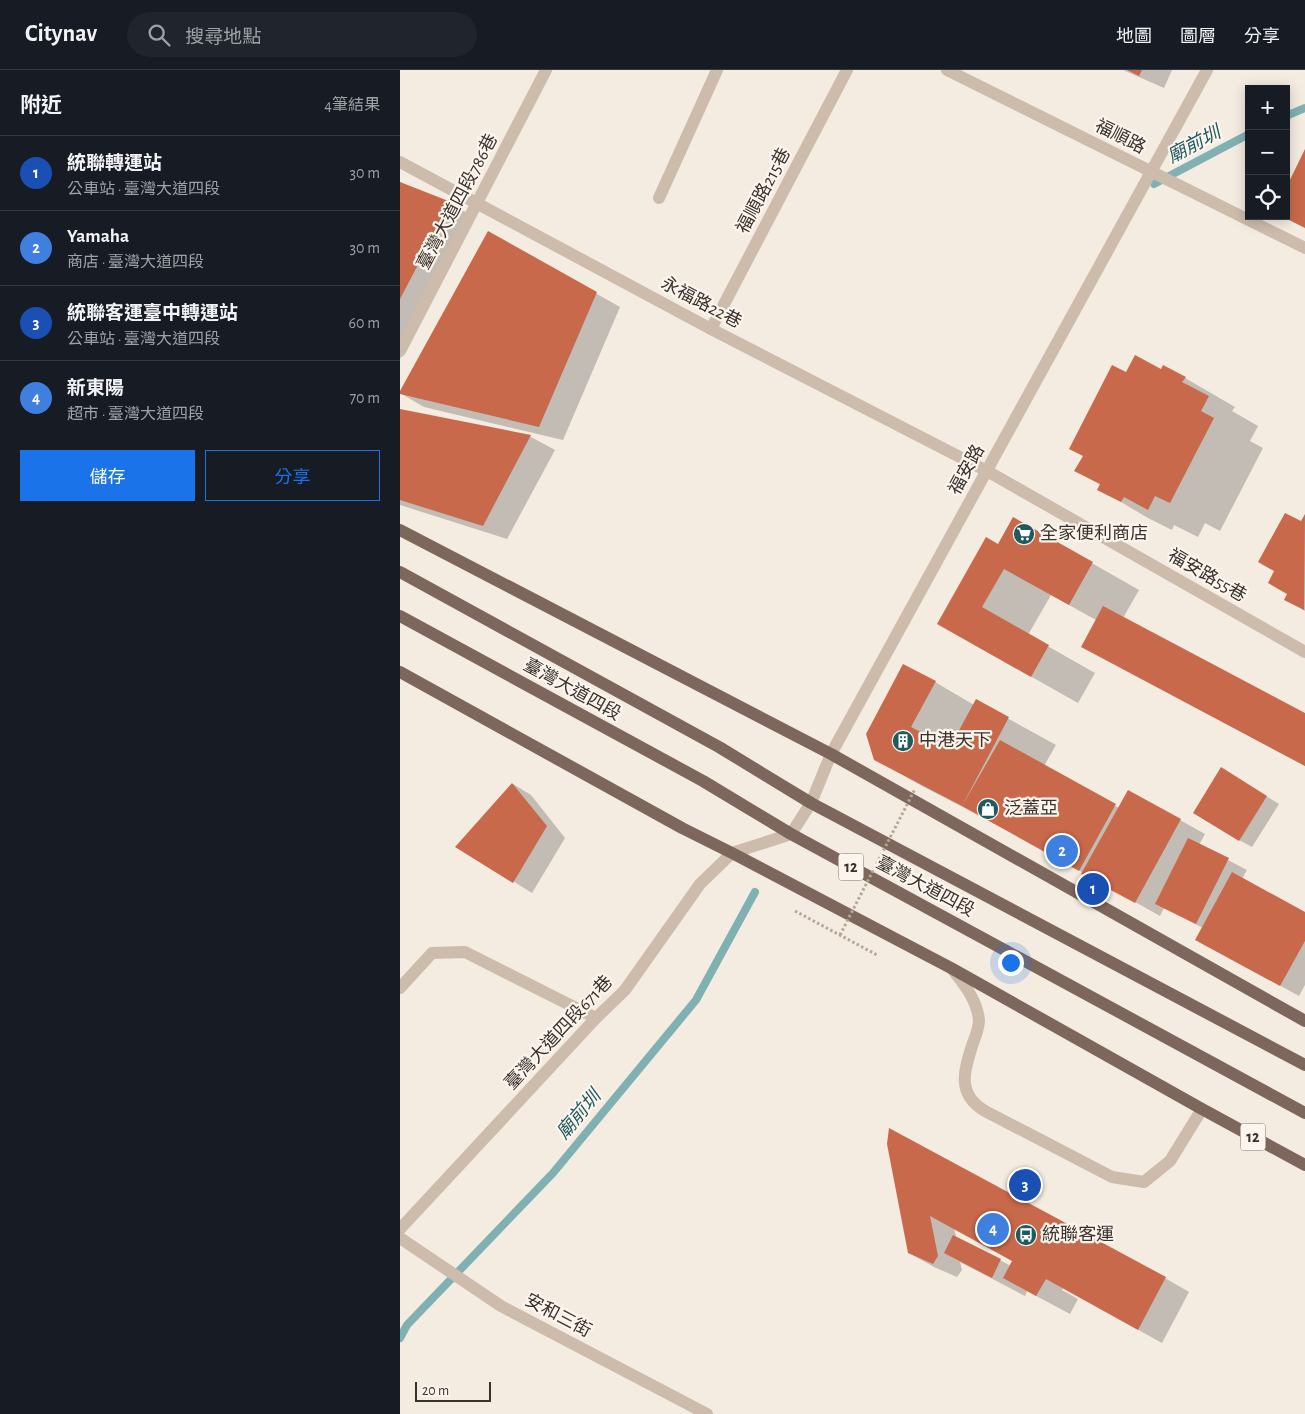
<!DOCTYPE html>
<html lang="zh-TW">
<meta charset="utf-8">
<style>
:root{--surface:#171b24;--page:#20242c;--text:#f1f3f6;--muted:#9ea1a6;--line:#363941;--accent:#1a73e8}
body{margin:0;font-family:"Alegreya Sans","Noto Sans TC",sans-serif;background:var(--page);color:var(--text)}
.controls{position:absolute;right:15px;top:15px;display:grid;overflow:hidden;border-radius:0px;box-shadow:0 2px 12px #0003}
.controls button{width:45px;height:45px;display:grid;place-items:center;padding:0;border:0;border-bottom:1px solid var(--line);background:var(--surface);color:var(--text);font:25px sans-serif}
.scale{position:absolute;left:15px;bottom:12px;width:76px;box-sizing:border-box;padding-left:5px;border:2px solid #3b302b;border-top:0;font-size:14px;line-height:18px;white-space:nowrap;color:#3b302b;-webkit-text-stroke:4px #fbf5ee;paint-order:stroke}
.you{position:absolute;left:610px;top:892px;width:18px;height:18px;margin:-12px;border:4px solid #fff;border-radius:50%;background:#1a73e8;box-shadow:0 0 0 8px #1a73e833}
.badge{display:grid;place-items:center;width:32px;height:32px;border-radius:50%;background:var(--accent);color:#fff;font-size:16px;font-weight:700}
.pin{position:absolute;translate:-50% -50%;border:2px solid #fff;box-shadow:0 1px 5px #0006}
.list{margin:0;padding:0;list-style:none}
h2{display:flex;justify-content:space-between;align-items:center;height:65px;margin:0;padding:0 20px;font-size:21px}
h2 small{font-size:16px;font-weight:400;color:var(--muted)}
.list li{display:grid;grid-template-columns:32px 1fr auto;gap:15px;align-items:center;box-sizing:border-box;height:75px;padding:0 20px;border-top:1px solid var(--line)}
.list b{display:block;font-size:19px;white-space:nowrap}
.list p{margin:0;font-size:16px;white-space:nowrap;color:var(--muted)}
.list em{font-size:16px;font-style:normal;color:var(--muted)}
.actions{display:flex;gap:10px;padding:15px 20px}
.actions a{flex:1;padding:11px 0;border:1px solid var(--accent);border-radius:0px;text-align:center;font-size:18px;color:var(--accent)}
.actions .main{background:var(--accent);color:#fff}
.icon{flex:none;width:28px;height:28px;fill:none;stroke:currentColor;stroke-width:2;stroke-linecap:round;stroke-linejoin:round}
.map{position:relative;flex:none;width:905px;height:1344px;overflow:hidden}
header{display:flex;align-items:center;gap:30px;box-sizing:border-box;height:70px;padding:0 25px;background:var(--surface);border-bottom:1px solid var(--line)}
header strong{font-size:24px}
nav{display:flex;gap:28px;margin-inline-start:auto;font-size:18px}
.search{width:350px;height:45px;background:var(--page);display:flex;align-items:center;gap:12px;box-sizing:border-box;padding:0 18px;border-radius:28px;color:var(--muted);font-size:19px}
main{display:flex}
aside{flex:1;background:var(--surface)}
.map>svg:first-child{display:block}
.shadow{fill:#0003;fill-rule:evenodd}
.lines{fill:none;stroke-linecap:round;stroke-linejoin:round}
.stream{stroke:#7fb0b2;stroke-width:8}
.building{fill:#c8694b}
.path{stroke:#b9a596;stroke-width:3;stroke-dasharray:2.5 2.5;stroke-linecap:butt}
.service{stroke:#cdbbac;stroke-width:12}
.minor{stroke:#cdbbac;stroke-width:12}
.primary{stroke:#7d675c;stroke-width:12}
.path-bridge{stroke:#b9a596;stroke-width:3;stroke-dasharray:2.5 2.5;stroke-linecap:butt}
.labels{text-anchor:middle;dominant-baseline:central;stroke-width:4.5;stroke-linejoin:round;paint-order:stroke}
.shield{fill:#fbf5ee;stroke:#756b66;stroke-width:1}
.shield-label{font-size:16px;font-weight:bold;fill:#3b302b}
.street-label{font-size:18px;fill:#3b302b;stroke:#fbf5ee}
.poi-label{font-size:18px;fill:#3b302b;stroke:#fbf5ee;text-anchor:start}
.water-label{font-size:19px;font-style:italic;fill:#1f5a5e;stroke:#fbf5ee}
</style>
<header>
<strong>Citynav</strong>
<div class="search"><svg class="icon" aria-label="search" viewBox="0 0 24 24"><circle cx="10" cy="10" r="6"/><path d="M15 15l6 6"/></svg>搜尋地點</div>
<nav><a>地圖</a><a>圖層</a><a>分享</a></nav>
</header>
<main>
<aside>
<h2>附近<small>4筆結果</small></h2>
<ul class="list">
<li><span class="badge" style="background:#1a4fb4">1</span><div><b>統聯轉運站</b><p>公車站 · 臺灣大道四段</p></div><em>30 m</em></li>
<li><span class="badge" style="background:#3f7fe0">2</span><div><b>Yamaha</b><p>商店 · 臺灣大道四段</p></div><em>30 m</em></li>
<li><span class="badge" style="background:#1a4fb4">3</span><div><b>統聯客運臺中轉運站</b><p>公車站 · 臺灣大道四段</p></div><em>60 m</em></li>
<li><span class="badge" style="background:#3f7fe0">4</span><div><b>新東陽</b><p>超市 · 臺灣大道四段</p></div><em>70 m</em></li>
</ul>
<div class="actions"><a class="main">儲存</a><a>分享</a></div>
</aside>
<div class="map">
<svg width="905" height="1344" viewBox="0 0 905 1344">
<rect width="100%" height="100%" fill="#f4ebe1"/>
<!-- shadow -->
<g class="shadow">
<path d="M 723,0 L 772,0 L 764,18 Z"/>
<path d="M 0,113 L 50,133 L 74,147 L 0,289 Z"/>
<path d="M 89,163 L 220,237 L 163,370 L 24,337 L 0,323 Z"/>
<path d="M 762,301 L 785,308 L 835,337 L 832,341 L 858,356 L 850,371 L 863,378 L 820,461 L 805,453 L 798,467 L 774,455 L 772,460 L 748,448 L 699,419 L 701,415 L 676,401 L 727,304 Z"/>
<path d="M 0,341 L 131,367 L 155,380 L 107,469 L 0,435 Z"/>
<path d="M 905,447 L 905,541 L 886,529 L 889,524 L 902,453 Z"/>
<path d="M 613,448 L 739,520 L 723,548 L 905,644 L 905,696 L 682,576 L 696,550 L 651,525 L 628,565 L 695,603 L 678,633 L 538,554 L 598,475 Z"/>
<path d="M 535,612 L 574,635 L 576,631 L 656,675 L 644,696 L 719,738 L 728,721 L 805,764 L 799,775 L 847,800 L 842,809 L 905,844 L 905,915 L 899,926 L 815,880 L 803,858 L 764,838 L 760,846 L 609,761 L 522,716 L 475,689 Z"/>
<path d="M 834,706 L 879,734 L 852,777 L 839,770 Z"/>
<path d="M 113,714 L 131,725 L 165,768 L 132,823 L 57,776 Z"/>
<path d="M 488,1074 L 765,1208 L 789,1222 L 762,1273 L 663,1218 L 662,1220 L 678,1229 L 670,1244 L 627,1221 L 625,1226 L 560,1192 L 562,1200 L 557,1207 L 534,1197 L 509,1183 ZM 554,1158 L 613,1191 L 611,1196 L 556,1167 Z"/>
</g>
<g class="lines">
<!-- stream -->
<g class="stream">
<path d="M 886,46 L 905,38"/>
<path d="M 754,114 L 849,64"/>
<path d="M 0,1268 L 7,1255 L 153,1103 L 296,930 L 355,822"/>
</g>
</g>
<!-- building -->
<g class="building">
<path d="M 727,0 L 742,0 L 739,6 Z"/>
<path d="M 905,79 L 905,158 L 881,146 L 886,146 L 886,118 Z"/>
<path d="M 0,112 L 51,132 L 0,229 Z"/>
<path d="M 88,161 L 197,222 L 139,357 L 0,324 L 0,321 Z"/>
<path d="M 735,285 L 761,299 L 763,295 L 786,307 L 782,312 L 809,326 L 801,341 L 814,348 L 770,433 L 755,426 L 748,440 L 724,427 L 721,432 L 697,420 L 700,414 L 674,401 L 683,386 L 669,379 L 712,295 L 726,302 Z"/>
<path d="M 0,339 L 131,365 L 83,456 L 0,430 Z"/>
<path d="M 885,443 L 901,451 L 905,444 L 904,540 L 884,530 L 887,524 L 868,513 L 874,501 L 858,492 Z"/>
<path d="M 613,447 L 693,492 L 669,535 L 604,499 L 582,537 L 649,575 L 631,607 L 537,554 L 586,467 L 598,474 Z"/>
<path d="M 703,536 L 905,643 L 905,696 L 681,577 Z"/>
<path d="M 503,594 L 536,611 L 511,657 L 550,677 L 576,629 L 609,647 L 562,736 L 474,690 L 466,664 Z"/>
<path d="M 600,670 L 716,734 L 679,801 L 562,736 Z"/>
<path d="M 821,697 L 867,726 L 839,771 L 793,743 Z"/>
<path d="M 112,713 L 147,756 L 113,813 L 55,777 Z"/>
<path d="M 728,720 L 781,749 L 735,833 L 681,804 Z"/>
<path d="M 788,768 L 829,788 L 796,854 L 755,834 Z"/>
<path d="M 832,802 L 905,842 L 905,871 L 880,916 L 795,870 Z"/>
<path d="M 489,1058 L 766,1207 L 738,1260 L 646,1209 L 636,1226 L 603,1208 L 612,1191 L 530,1146 L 538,1186 L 533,1194 L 508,1183 L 487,1074 Z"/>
<path d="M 553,1165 L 601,1189 L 592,1208 L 544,1183 Z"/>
</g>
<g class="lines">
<!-- path -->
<path class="path" d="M 395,841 L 477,885"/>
<!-- service -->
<g class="service">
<path d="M 259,128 L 317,0"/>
<path d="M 311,259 L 447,0"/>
<path d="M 587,401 L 905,582"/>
<path d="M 552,899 C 564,914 577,930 579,950 C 579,958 576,965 573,973 C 564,1000 556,1024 585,1041 L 712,1107 L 744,1112 L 770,1091 L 802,1039"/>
<path d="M 0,918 L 32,883 L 65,882 L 196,948"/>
</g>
<!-- minor -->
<g class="minor">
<path d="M 547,0 L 905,178"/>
<path d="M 0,92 L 311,259 L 587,401"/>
<path d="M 0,281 L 146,0"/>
<path d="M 0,1159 L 196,948 L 225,920 L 300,814 L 332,783 L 391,764 L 411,733 L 431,684 L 807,0"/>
<path d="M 0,1168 L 101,1236 L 307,1344"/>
</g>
<!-- primary -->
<g class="primary">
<path d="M 0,460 L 431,684 L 905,951"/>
<path d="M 0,502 L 319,677 L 411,733 L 905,995"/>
<path d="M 0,546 L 303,711 L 391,764 L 905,1043"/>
<path d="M 0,602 L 282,758 L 332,783 L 551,898 L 802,1039 L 905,1095"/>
</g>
<!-- path-bridge -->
<path class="path-bridge" d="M 440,865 L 515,719"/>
</g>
<!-- icons -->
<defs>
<g id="supermarket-disc" transform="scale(1.125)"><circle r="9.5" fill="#1f5a5e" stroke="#fbf5ee"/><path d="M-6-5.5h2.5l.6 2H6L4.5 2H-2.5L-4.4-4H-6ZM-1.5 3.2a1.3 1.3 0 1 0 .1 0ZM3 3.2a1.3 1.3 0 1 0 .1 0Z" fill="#fff"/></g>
<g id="building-disc" transform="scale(1.125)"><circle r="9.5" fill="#1f5a5e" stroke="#fbf5ee"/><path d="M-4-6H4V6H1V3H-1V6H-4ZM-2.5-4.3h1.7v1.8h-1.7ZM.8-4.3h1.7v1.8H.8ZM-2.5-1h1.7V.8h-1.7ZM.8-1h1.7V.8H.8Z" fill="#fff"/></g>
<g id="shop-disc" transform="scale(1.125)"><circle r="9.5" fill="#1f5a5e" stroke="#fbf5ee"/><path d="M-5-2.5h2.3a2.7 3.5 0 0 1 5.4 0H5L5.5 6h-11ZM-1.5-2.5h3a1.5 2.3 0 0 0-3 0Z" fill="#fff"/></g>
<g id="bus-disc" transform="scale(1.125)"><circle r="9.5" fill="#1f5a5e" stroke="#fbf5ee"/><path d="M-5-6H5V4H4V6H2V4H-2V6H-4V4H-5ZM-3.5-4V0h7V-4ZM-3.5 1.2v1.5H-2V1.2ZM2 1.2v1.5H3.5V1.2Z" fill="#fff"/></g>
</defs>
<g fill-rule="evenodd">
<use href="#supermarket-disc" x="624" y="464"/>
<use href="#building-disc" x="503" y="671"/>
<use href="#shop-disc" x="588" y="739"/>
<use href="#bus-disc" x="626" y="1165"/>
</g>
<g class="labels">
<!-- shield labels -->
<g class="shield">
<rect x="438.5" y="783.5" width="25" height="27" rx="4"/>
<rect x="840.5" y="1053.5" width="25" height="27" rx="4"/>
</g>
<g class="shield-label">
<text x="451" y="797">12</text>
<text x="853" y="1067">12</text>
</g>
<!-- street labels -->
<g class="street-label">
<text transform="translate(720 67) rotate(27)">福順路</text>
<text transform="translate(364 121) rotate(-62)">福順路215巷</text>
<text transform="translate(58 132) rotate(-62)">臺灣大道四段786巷</text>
<text transform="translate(301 233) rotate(28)">永福路22巷</text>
<text transform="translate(567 400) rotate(-61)">福安路</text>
<text transform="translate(807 506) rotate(30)">福安路55巷</text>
<text transform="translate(172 620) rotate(29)">臺灣大道四段</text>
<text transform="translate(525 817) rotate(28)">臺灣大道四段</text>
<text transform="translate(159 963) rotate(-47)">臺灣大道四段671巷</text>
<text transform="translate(158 1246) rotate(28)">安和三街</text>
</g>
<!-- poi labels -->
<g class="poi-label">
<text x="640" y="464">全家便利商店</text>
<text x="519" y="671">中港天下</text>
<text x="604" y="739">泛蓋亞</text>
<text x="642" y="1165">統聯客運</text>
</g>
<!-- water labels -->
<g class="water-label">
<text transform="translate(794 75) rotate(-28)">廟前圳</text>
<text transform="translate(179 1045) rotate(-50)">廟前圳</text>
</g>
</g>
</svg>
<div class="controls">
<button>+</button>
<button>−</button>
<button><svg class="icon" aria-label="locate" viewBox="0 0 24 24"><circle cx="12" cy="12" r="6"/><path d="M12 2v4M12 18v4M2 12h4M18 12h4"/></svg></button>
</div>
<div class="scale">20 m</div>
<div class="you"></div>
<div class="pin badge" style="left:693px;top:819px;background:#1a4fb4">1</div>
<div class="pin badge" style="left:662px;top:781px;background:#3f7fe0">2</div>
<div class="pin badge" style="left:625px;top:1115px;background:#1a4fb4">3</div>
<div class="pin badge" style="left:593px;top:1159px;background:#3f7fe0">4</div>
</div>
</main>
